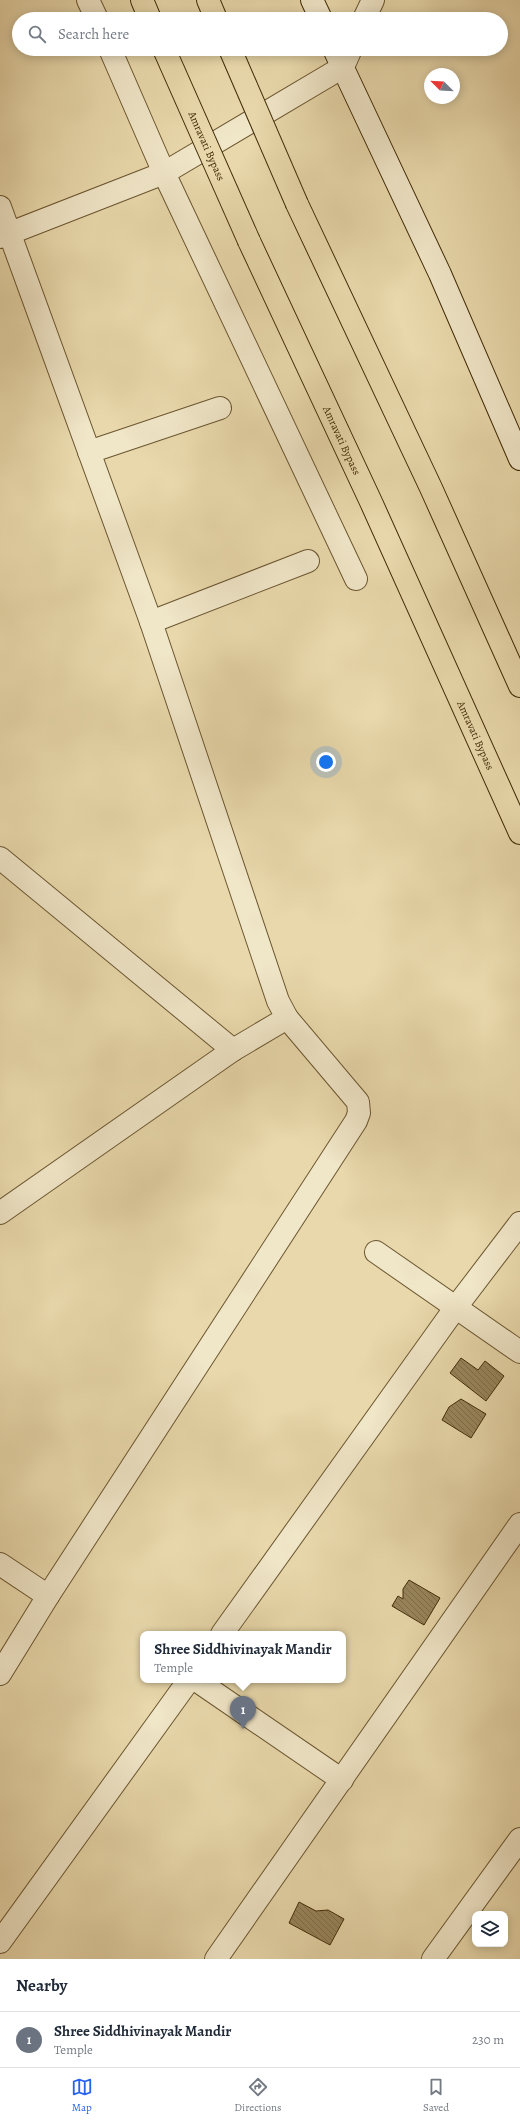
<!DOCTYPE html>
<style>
:root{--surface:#fff;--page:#f6f6f7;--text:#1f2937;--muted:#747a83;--line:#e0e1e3;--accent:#2563eb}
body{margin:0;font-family:Alegreya,serif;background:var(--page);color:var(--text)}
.controls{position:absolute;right:12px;bottom:12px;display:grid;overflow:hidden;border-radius:8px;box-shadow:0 2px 10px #0003}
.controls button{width:36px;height:36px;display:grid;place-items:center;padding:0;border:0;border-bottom:1px solid var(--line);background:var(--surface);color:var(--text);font:20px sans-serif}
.compass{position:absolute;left:424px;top:68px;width:36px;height:36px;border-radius:50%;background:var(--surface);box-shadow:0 2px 10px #0003;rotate:294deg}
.you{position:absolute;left:326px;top:762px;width:14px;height:14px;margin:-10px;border:3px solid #fff;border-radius:50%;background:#1a73e8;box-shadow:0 0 0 6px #1a73e833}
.badge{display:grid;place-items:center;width:26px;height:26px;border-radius:50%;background:var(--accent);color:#fff;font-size:13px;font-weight:700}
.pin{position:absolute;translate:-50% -33px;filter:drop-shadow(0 1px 2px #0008)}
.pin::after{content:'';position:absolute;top:21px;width:14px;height:12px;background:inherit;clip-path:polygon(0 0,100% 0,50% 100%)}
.popup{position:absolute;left:140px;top:1631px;width:206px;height:52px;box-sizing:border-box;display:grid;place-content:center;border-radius:8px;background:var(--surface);filter:drop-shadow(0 1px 3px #0005);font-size:13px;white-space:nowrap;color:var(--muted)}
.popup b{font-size:15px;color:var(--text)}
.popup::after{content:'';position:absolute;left:50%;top:100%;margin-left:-8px;border:8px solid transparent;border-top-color:var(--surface)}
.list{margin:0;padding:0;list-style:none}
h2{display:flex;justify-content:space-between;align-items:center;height:52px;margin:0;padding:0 16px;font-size:17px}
h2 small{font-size:13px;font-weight:400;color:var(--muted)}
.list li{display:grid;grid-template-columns:26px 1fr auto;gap:12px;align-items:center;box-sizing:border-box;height:56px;padding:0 16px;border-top:1px solid var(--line)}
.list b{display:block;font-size:15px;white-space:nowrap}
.list p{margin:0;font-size:13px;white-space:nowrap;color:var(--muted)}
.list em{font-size:13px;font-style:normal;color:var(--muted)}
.icon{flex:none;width:22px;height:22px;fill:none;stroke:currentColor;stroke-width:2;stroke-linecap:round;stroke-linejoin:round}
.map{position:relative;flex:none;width:520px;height:1959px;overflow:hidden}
.search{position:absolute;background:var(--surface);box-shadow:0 2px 10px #0003;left:12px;right:12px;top:12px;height:44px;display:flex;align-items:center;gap:10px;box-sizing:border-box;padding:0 14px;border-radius:22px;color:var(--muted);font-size:15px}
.sheet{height:108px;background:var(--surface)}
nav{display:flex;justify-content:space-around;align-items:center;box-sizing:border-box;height:56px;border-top:1px solid var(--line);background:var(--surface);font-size:11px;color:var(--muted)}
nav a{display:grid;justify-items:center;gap:2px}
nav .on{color:var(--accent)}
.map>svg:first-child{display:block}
.building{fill:url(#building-back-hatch);stroke:#412b07}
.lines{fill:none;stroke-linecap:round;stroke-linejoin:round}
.minor-casing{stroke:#6b5630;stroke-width:24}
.secondary-casing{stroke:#412b07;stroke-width:24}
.trunk-casing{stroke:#412b07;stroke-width:24}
.minor{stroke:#f0e6c8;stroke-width:22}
.secondary{stroke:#f0e6c8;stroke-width:22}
.trunk{stroke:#e8d8ab;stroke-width:22}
.trunk-bridge-casing{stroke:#412b07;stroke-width:24;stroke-linecap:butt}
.trunk-bridge{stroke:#e8d8ab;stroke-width:22}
.labels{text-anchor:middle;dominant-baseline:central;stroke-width:3.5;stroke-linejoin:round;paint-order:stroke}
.street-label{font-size:11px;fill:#412b07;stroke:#f0e6c8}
</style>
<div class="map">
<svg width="520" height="1959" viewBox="0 0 520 1959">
<defs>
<pattern id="building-back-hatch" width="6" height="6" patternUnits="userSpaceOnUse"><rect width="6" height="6" fill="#98855c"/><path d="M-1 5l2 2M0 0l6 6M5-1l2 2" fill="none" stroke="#7e6d4a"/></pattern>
</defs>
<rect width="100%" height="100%" fill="#e8d8ab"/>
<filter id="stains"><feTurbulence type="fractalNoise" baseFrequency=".005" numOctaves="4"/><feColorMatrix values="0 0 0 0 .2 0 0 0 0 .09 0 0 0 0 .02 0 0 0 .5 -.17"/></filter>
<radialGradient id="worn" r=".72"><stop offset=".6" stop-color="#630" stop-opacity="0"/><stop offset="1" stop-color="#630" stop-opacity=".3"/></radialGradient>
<!-- building -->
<g class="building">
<path d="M 461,1358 L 478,1370 L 485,1361 L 504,1376 L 486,1401 L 450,1373 Z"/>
<path d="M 461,1399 L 486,1414 L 471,1438 L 442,1420 L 449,1407 Z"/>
<path d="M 409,1580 L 440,1598 L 424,1625 L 392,1606 L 398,1596 L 403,1599 L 403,1589 Z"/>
<path d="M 299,1902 L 316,1911 L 328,1910 L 344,1919 L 330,1945 L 289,1923 Z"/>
</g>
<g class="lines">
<!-- minor casing -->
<g class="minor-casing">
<g id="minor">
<path d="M 88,0 L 97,19"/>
<path d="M 364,19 L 373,0"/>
<path d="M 110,49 L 164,173 L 356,579"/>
<path d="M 0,207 L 151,622 L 278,1001 L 287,1018 L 233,1050 L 0,1213"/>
<path d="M 0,237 L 164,173 L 343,67 L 351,49"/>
<path d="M 89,452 L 220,408"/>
<path d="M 151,622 L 308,561"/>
<path d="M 0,858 L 233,1050"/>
<path d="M 376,1252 L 520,1352"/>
<path d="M 0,1564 L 48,1596"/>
<path d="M 222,1634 L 456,1307 L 520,1223"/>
<path d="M 0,1674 L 48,1596 L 356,1121 L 359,1113 L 358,1102 L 287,1018"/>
<path d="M 196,1680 L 342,1780"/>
<path d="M 0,1942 L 189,1680"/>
<path d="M 216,1959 L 520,1524"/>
<path d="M 433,1959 L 520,1839"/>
</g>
</g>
<!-- secondary casing -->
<g class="secondary-casing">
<g id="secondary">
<path d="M 312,0 L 321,19"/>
<path d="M 334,49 L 440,274 L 520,459"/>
</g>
</g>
<!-- trunk casing -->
<g class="trunk-casing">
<g id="trunk">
<path d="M 142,0 L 150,19"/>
<path d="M 208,0 L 216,19"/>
<path d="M 297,204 L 431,488 L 520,686"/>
<path id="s1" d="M 249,241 L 371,502 L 520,833"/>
</g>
</g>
<!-- minor -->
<use href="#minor" class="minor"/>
<!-- secondary -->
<use href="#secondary" class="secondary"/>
<!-- trunk -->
<use href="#trunk" class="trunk"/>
<!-- trunk-bridge casing -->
<g class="trunk-bridge-casing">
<g id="trunk-bridge">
<path id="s2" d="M 164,49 L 249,241"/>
<path d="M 230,49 L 297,204"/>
</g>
</g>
<!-- trunk-bridge -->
<use href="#trunk-bridge" class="trunk-bridge"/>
</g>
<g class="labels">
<!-- street labels -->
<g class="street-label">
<text stroke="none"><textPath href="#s2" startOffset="106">Amravati Bypass</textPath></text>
<text stroke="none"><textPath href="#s1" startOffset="220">Amravati Bypass</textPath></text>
<text stroke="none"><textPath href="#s1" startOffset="544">Amravati Bypass</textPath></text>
</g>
</g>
<rect width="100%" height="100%" filter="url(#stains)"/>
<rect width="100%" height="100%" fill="url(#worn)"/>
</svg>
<div class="controls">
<button><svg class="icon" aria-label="layers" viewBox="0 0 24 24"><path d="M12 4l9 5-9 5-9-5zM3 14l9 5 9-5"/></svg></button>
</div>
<svg class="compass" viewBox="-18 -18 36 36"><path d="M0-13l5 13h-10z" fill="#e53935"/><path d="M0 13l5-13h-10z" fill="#747a83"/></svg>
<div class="you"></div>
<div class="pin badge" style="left:243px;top:1729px;background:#6b7280">1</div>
<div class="popup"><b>Shree Siddhivinayak Mandir</b>Temple</div>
<div class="search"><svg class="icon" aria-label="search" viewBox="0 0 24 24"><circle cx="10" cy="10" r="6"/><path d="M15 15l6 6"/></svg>Search here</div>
</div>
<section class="sheet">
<h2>Nearby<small></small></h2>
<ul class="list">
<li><span class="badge" style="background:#6b7280">1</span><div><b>Shree Siddhivinayak Mandir</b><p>Temple</p></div><em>230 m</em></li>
</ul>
</section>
<nav>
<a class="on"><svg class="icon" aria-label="map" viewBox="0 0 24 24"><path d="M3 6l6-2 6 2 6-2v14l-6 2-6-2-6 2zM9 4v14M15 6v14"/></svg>Map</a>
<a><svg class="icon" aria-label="directions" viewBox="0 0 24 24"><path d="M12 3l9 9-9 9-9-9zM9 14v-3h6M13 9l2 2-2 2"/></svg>Directions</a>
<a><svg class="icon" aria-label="saved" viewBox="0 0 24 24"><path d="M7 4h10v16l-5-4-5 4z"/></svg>Saved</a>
</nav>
